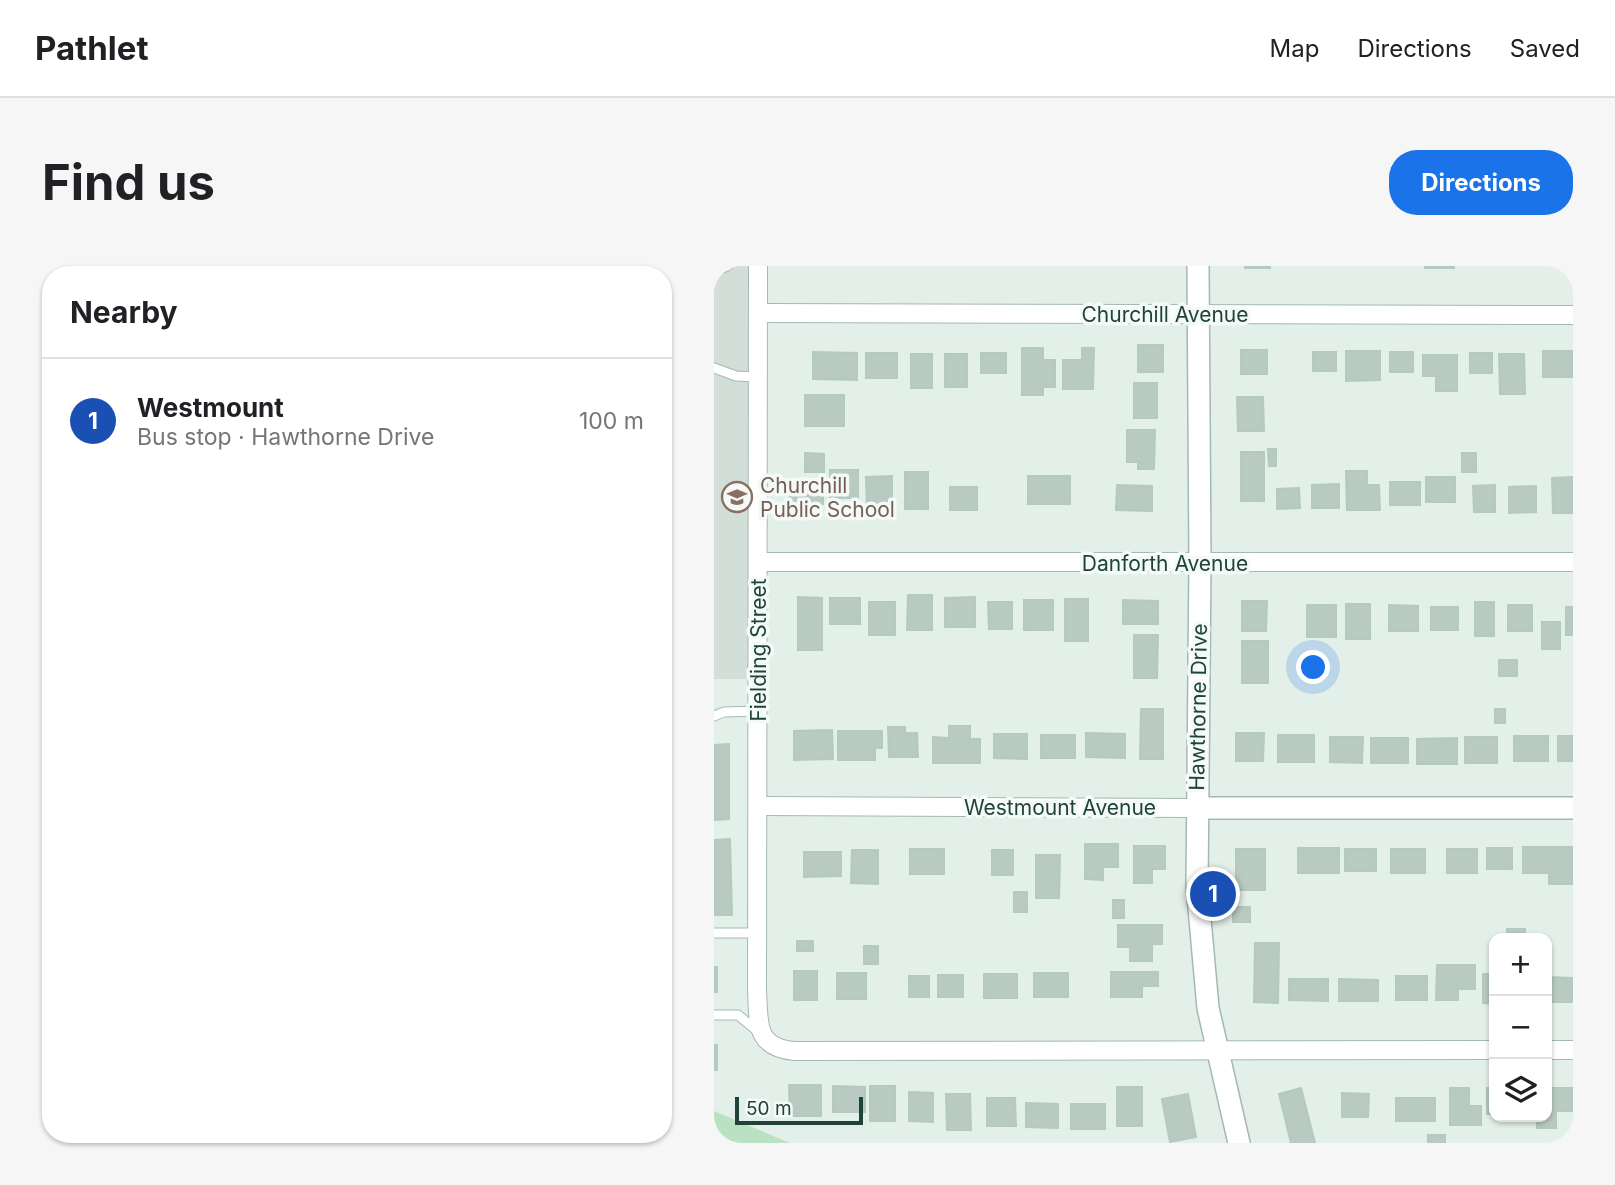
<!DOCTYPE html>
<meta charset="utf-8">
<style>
:root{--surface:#fff;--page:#f6f6f6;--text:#202124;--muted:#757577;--line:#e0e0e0;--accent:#1a73e8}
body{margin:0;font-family:Inter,sans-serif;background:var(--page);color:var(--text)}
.controls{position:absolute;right:21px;bottom:21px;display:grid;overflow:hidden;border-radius:14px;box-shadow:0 2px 5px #0004}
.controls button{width:63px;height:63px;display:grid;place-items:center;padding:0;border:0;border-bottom:2px solid var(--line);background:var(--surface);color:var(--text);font:35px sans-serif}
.scale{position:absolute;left:21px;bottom:18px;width:128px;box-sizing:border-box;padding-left:7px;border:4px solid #204339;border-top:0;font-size:19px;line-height:24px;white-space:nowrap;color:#204339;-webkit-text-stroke:5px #f4faf7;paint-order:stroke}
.you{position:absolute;left:600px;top:402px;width:24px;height:24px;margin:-18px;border:5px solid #fff;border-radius:50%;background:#1a73e8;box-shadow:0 0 0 10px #1a73e833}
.badge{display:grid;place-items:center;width:46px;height:46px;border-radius:50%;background:var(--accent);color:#fff;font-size:23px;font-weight:700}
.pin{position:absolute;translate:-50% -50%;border:4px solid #fff;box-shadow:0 2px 7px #0006}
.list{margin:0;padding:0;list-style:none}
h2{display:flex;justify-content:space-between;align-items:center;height:91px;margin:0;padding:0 28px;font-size:30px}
h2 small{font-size:23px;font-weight:400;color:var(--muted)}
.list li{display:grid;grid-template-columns:46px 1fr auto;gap:21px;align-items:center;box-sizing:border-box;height:126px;padding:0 28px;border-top:2px solid var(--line)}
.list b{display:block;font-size:26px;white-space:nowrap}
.list p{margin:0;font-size:23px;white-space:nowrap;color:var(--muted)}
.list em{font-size:23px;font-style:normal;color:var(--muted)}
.icon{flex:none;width:38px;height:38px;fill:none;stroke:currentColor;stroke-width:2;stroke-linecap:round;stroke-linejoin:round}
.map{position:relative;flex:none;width:859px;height:877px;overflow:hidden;border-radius:28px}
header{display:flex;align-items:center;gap:42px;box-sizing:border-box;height:98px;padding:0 35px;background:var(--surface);border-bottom:2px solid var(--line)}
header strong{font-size:33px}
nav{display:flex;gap:38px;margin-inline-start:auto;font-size:24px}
.intro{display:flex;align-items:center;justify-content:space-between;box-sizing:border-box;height:168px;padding:0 42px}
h1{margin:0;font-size:49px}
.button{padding:18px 32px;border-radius:28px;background:var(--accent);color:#fff;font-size:24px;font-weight:700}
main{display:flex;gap:42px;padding:0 42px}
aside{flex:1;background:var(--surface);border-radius:28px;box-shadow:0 2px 5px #0004}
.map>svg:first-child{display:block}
.built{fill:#d1dfd8}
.green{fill:#b9e2c3}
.building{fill:#b8cac2;stroke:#b4c9c0;stroke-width:2}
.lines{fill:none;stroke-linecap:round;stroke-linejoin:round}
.service-casing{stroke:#a5b8b1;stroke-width:11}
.minor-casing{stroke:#a5b8b1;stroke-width:20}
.tertiary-casing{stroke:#a5b8b1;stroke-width:24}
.service{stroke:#fff;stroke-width:9}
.minor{stroke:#fff;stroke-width:18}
.tertiary{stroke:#fff;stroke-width:21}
.labels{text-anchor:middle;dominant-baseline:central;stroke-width:7;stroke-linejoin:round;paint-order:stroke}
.street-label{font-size:21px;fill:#204339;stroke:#f4faf7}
.education-label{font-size:21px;fill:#785e54;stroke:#f4faf7;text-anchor:start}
</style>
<header>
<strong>Pathlet</strong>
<nav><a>Map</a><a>Directions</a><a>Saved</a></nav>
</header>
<div class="intro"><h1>Find us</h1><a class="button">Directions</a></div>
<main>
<aside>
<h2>Nearby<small></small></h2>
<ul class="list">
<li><span class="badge" style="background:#1a4fb4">1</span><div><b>Westmount</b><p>Bus stop · Hawthorne Drive</p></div><em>100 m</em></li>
</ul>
</aside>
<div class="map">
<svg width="859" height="877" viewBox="0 0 859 877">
<rect width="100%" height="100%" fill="#e3efe9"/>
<!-- built -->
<path class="built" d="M 0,0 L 44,0 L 45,413 L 0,413 Z"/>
<!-- green -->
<path class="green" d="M 0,845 L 76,877 L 0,877 Z"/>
<!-- building -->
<g class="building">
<rect x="531" y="0" width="25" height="2"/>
<rect x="711" y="0" width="29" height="2"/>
<rect x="424" y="79" width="25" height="27"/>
<path d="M 308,82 L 329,82 L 329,94 L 341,94 L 341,121 L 329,121 L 329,129 L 308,129 Z"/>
<path d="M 368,82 L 380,82 L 379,123 L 349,123 L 349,94 L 368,94 Z"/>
<rect x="527" y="84" width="26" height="24"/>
<path d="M 632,85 L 666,85 L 666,114 L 632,115 Z"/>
<rect x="829" y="85" width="30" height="26"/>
<path d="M 99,86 L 143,87 L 143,114 L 99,113 Z"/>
<rect x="599" y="86" width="23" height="19"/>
<rect x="676" y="86" width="23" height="20"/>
<rect x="152" y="87" width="31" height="25"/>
<rect x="267" y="87" width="25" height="20"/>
<rect x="756" y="87" width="22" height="20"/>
<rect x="197" y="88" width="21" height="34"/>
<rect x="231" y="88" width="22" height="33"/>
<path d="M 785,88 L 810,88 L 811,128 L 786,128 Z"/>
<path d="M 709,89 L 743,89 L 743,125 L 722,125 L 722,110 L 709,110 Z"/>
<rect x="420" y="117" width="23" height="35"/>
<rect x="91" y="129" width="39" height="31"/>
<path d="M 523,131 L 549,131 L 550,165 L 524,165 Z"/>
<path d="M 413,164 L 441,164 L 440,203 L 424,203 L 424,196 L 413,196 Z"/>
<path d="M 554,183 L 562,183 L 562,200 L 555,200 Z"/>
<rect x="527" y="186" width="23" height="49"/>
<path d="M 91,187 L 110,188 L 110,206 L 91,206 Z"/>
<rect x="748" y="187" width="14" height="19"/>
<rect x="116" y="204" width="28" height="28"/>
<path d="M 632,205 L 653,205 L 653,219 L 665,219 L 666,244 L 633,244 Z"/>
<rect x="191" y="206" width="23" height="37"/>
<path d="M 178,210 L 178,243 L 153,243 L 152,211 Z"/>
<rect x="314" y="210" width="42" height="28"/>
<rect x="712" y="211" width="29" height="25"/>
<path d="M 859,211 L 859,247 L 839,247 L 838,212 Z"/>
<rect x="76" y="214" width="33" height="24"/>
<rect x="676" y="216" width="30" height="23"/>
<path d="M 625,218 L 625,242 L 598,242 L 598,219 Z"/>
<path d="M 403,219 L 438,220 L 438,245 L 402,244 Z"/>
<path d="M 781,219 L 781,246 L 760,246 L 759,220 Z"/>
<path d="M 822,220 L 822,246 L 795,247 L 795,221 Z"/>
<rect x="236" y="221" width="27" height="23"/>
<path d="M 585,222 L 586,242 L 563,243 L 563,223 Z"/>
<path d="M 194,329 L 218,329 L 218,364 L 193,364 Z"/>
<path d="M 84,331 L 108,332 L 108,384 L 84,384 Z"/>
<path d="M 261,331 L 261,361 L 231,361 L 231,332 Z"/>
<rect x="116" y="332" width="30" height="26"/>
<rect x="351" y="333" width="23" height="42"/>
<rect x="310" y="334" width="29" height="30"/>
<path d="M 409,334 L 444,335 L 444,358 L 409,358 Z"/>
<path d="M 528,335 L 553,335 L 552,365 L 528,365 Z"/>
<rect x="155" y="336" width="26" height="33"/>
<path d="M 274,336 L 298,336 L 298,363 L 275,363 Z"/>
<rect x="761" y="336" width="19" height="34"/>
<rect x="632" y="338" width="24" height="35"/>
<rect x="593" y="339" width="29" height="32"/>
<path d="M 675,339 L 704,340 L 704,365 L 675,365 Z"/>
<rect x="794" y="339" width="24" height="26"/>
<rect x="717" y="341" width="27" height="23"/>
<rect x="852" y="341" width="7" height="28"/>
<rect x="828" y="356" width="18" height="27"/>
<path d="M 420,369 L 444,369 L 443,412 L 420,412 Z"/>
<rect x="528" y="375" width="26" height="42"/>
<rect x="785" y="394" width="18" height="16"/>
<path d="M 427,443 L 449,443 L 449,493 L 426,493 Z"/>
<rect x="781" y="443" width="10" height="14"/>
<path d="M 235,460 L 256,460 L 256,473 L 266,473 L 266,497 L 219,497 L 219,471 L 235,472 Z"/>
<path d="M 174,461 L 191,461 L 191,467 L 203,467 L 204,491 L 175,491 Z"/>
<path d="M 118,464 L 119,493 L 80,494 L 80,465 Z"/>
<path d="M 124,465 L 168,465 L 168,482 L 161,482 L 161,494 L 124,494 Z"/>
<path d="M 372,467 L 411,468 L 411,492 L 372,491 Z"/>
<path d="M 522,467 L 550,467 L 549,495 L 522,495 Z"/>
<path d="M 280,468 L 313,468 L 313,493 L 280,492 Z"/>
<rect x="327" y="469" width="34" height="23"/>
<rect x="564" y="469" width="36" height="27"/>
<rect x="800" y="470" width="34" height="25"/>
<rect x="844" y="470" width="15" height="25"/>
<path d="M 616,471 L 649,471 L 648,497 L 616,496 Z"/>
<rect x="751" y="471" width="32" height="26"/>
<rect x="657" y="472" width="37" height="25"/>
<path d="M 743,472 L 743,498 L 703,498 L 703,473 Z"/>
<path d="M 15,478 L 15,553 L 0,554 L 0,479 Z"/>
<path d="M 16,573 L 18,649 L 0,649 L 0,574 Z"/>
<path d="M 371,578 L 404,578 L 404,601 L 389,601 L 389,614 L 371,613 Z"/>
<path d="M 420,580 L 451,580 L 451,603 L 438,603 L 438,617 L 420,617 Z"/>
<path d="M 809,581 L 859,581 L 859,618 L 835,618 L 835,607 L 809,607 Z"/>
<rect x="584" y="582" width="41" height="25"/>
<rect x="773" y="582" width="25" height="21"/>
<rect x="196" y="583" width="34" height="25"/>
<rect x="522" y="583" width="29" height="41"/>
<rect x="631" y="583" width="31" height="22"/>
<rect x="677" y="583" width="34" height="24"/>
<rect x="733" y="583" width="30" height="24"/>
<path d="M 138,584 L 164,584 L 164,618 L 137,617 Z"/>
<rect x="278" y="584" width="21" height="25"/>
<path d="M 90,586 L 127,586 L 127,610 L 90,611 Z"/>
<path d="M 322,589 L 346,589 L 345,632 L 322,632 Z"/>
<rect x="300" y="626" width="13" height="20"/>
<rect x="399" y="634" width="11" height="18"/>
<rect x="519" y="641" width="17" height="15"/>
<path d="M 404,659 L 448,659 L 448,678 L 438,678 L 438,695 L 416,695 L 416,681 L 404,681 Z"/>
<rect x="793" y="663" width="18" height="9"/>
<rect x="83" y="675" width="16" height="10"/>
<path d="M 541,677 L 565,677 L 564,737 L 540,736 Z"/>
<rect x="150" y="680" width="14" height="18"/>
<path d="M 723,699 L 761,699 L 761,723 L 744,723 L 744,734 L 722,734 Z"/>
<rect x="0" y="701" width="3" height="25"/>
<rect x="80" y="705" width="23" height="29"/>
<path d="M 397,706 L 444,706 L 444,720 L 428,720 L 428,731 L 397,731 Z"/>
<rect x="123" y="707" width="29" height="26"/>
<rect x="320" y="707" width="34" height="24"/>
<rect x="270" y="708" width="33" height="24"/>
<path d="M 769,708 L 780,708 L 780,738 L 769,737 Z"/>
<rect x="224" y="709" width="25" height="22"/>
<rect x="195" y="710" width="20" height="21"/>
<rect x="682" y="710" width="31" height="24"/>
<path d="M 833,711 L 859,712 L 859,736 L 833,736 Z"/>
<path d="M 575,713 L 614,713 L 614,735 L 575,734 Z"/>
<path d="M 625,713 L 664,714 L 664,735 L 625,735 Z"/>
<rect x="0" y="779" width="3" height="25"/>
<path d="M 75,819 L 107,819 L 107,850 L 76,850 Z"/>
<path d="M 119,820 L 151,821 L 151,846 L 119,846 Z"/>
<rect x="156" y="820" width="25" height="35"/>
<rect x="403" y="821" width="25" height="39"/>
<path d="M 587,822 L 601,877 L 577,877 L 565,828 Z"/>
<path d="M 736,822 L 755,822 L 755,840 L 767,840 L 767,859 L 736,859 Z"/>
<rect x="773" y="822" width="7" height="26"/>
<path d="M 833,822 L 858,822 L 858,845 L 842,845 L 842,862 L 823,862 L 823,851 L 833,851 Z"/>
<path d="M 195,826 L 219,827 L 219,856 L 195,855 Z"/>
<path d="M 628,827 L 655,828 L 654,851 L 628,851 Z"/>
<path d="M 232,828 L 256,828 L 257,864 L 233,864 Z"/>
<path d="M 474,828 L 482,871 L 456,876 L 448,833 Z"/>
<path d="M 273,832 L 301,832 L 302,860 L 273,860 Z"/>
<rect x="682" y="832" width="39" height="23"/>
<path d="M 312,837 L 344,838 L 344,862 L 312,861 Z"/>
<rect x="357" y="838" width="34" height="25"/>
<rect x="714" y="869" width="17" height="8"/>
</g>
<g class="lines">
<!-- service casing -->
<g class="service-casing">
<g id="service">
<path d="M 0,5 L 14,0"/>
<path d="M 0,102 L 22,110 L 44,111"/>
<path d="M 0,450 L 10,446 L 44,445"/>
<path d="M 0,667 L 44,667"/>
<path d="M 0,749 L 24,749 L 46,767"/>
</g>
</g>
<!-- minor casing -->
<g class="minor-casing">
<g id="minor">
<path d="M 44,0 L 43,724 C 45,756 40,781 80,785 L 780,784"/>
<path d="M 44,47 L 859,49"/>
<path d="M 44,296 L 859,296"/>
<path d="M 44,540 L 483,542"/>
<path d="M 833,784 L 859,784"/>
</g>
</g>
<!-- tertiary casing -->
<g class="tertiary-casing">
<g id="tertiary">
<path d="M 484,0 L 486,297 L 483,620 L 494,742 L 525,877"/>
<path d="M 483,542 L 859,542"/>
</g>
</g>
<!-- service -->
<use href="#service" class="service"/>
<!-- minor -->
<use href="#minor" class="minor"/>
<!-- tertiary -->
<use href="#tertiary" class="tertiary"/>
</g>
<!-- icons -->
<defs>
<g id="school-ring" transform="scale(1.575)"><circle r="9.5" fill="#f4faf7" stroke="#8d6e63" stroke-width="1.5"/><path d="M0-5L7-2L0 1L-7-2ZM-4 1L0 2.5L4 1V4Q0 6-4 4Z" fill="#8d6e63"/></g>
</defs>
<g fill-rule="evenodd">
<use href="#school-ring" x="23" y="231"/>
</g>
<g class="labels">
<!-- street labels -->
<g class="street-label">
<text x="451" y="48">Churchill Avenue</text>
<text x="451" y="297">Danforth Avenue</text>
<text transform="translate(44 384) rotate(-90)">Fielding Street</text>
<text transform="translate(484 441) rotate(-89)">Hawthorne Drive</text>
<text x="346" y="541">Westmount Avenue</text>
</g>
<!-- education labels -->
<g class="education-label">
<text x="46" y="219">Churchill<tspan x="46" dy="24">Public School</tspan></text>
</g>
</g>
</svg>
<div class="controls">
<button>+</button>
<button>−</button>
<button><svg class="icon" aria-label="layers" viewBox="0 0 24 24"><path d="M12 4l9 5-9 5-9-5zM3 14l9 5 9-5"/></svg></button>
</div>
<div class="scale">50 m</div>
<div class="you"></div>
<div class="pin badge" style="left:499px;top:628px;background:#1a4fb4">1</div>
</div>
</main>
